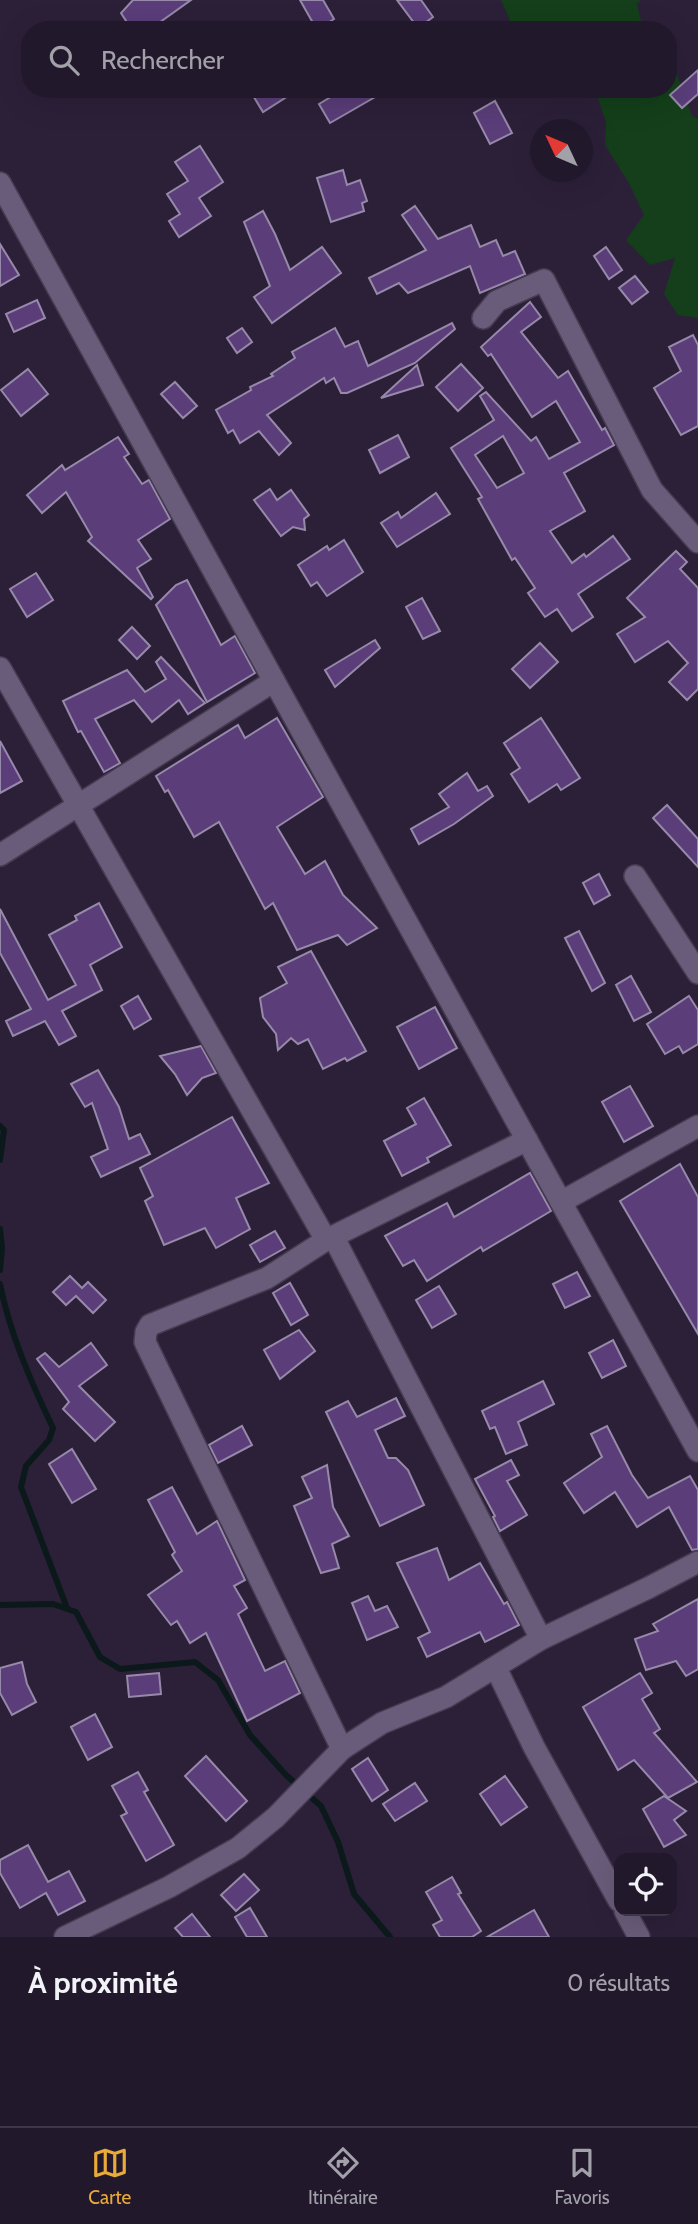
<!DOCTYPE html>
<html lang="fr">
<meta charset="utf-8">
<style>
:root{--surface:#21182b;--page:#292133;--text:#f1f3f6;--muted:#a2a0a9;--line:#3e3747;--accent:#eaaa39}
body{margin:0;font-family:Cabin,sans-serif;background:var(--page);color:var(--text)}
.controls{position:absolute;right:21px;bottom:21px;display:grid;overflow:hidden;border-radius:14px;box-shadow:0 7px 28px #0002}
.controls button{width:63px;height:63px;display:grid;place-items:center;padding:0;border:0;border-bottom:2px solid var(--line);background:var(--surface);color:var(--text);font:35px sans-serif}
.compass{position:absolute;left:530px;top:119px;width:63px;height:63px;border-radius:50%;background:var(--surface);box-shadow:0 7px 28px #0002;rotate:314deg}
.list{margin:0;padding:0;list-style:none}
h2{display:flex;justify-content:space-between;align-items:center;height:91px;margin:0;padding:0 28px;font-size:30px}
h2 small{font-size:23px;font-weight:400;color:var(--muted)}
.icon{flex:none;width:38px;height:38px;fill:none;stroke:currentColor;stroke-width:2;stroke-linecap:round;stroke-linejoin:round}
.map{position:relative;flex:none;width:698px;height:1937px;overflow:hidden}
.search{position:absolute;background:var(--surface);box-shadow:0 7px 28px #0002;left:21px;right:21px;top:21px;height:77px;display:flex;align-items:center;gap:18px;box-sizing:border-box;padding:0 24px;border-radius:28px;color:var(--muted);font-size:26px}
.sheet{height:189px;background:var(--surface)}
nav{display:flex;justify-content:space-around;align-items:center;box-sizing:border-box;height:98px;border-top:2px solid var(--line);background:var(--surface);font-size:19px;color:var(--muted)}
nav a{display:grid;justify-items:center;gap:4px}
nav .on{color:var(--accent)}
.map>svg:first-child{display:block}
.green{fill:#143f1a}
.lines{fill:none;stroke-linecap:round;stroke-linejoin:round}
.stream{stroke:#0b191b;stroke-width:6}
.building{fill:#5a3d79;stroke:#9789a9;stroke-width:2;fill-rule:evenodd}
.street-casing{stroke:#463b51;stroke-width:24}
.street{stroke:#695c7a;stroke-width:21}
</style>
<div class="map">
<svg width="698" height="1937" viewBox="0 0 698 1937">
<rect width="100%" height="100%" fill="#2c2039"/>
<!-- green -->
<g class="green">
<path d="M 501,0 L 641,0 L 637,4 L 643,30 L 538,30 L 536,25 L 514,30 Z"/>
<path d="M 668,61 L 673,64 L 692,116 L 698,119 L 698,318 L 678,315 L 664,294 L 675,258 L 650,265 L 626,240 L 644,215 L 629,183 L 605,145 L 606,122 L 597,96 L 568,92 L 565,89 L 668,89 Z"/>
</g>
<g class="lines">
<!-- stream -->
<g class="stream">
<path d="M 0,1126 L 4,1130 L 0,1160"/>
<path d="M 0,1229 L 2,1248 L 0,1270"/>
<path d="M 0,1284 C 10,1334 31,1382 53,1428 L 49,1440 L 26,1466 L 21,1487 L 67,1608"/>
<path d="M 0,1605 L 53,1604 L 76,1612 L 100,1657 L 120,1669 L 195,1662 L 218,1680 L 250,1735 L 286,1775 L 321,1806 L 338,1842 L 354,1894 L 390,1937"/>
</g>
</g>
<!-- building -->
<g class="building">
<path d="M 133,0 L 191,0 L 149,30 L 132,30 L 121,13 Z"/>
<path d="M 300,0 L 323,0 L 334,19 L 317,30 Z"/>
<path d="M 397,0 L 421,0 L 433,17 L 418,28 Z"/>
<path d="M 698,70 L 698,94 L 682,108 L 670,95 Z"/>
<path d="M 249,89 L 299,89 L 263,112 Z"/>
<path d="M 344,89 L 389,89 L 330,123 L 319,104 Z"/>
<path d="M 495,101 L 512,133 L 490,144 L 474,113 Z"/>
<path d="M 200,146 L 223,182 L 199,198 L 211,216 L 179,237 L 169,221 L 180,214 L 167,194 L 188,181 L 175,162 Z"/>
<path d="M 343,170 L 347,185 L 360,180 L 367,201 L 362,203 L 364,211 L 331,222 L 317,178 Z"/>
<path d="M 415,206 L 438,239 L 471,225 L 480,247 L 496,240 L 503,256 L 515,251 L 525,274 L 480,293 L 470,266 L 408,293 L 399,283 L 377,294 L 369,278 L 426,250 L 402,215 Z"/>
<path d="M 263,211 L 275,234 L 290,270 L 322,247 L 341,273 L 272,323 L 254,297 L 270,286 L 244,222 Z"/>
<path d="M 0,244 L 19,275 L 0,286 Z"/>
<path d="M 606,247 L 622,270 L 609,279 L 594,256 Z"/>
<path d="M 635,276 L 648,292 L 632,304 L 619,288 Z"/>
<path d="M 37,300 L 45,318 L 14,332 L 6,314 Z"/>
<path d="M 530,302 L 541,317 L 521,332 L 558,378 L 568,371 L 602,430 L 605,428 L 614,445 L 564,473 L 585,511 L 550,531 L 572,563 L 584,554 L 586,557 L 613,536 L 630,559 L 578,594 L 593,617 L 572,631 L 557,609 L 545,617 L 528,593 L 535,588 L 515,558 L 512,560 L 478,499 L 482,497 L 451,448 L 494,420 L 480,396 L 486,392 L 531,441 L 536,437 L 549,459 L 580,442 L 556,401 L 532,417 L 491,354 L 488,356 L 481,347 ZM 503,436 L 524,473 L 497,488 L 475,455 Z"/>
<path d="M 452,323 L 455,329 L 415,363 L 347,393 L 341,393 L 334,378 L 326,383 L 324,378 L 267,415 L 291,443 L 279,455 L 259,431 L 240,443 L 233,430 L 228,433 L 216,410 L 251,390 L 250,387 L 273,376 L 271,374 L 295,358 L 292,352 L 335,328 L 345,347 L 358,341 L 368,366 Z"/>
<path d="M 242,328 L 252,342 L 237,353 L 227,338 Z"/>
<path d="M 693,335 L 698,345 L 698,426 L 681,435 L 654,388 L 681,371 L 669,347 Z"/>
<path d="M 461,364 L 483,388 L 458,411 L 436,387 Z"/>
<path d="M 417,365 L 423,385 L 381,398 Z"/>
<path d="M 28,369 L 48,394 L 21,416 L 1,390 Z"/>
<path d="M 175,382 L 197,406 L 183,418 L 161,394 Z"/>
<path d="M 398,435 L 409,457 L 380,473 L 369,450 Z"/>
<path d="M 118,437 L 129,454 L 124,457 L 142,484 L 149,480 L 170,519 L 138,540 L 151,559 L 137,568 L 153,597 L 151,599 L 88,541 L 92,537 L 66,492 L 42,513 L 27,495 L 62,465 L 65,470 Z"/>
<path d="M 270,489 L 277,500 L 291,490 L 309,515 L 304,519 L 305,530 L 293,527 L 281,536 L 254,500 Z"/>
<path d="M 436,493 L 450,514 L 397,547 L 381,523 L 398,512 L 401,518 Z"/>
<path d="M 344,540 L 363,572 L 327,596 L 317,582 L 311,586 L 298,565 L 327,546 L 329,550 Z"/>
<path d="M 676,551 L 687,562 L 680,569 L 698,588 L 698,689 L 687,700 L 669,682 L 688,663 L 668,641 L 635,662 L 617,634 L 645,617 L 627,598 Z"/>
<path d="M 36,573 L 53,600 L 27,617 L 10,589 Z"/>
<path d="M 187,580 L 221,645 L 235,636 L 255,673 L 207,702 L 156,605 L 176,585 Z"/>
<path d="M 422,598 L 440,631 L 423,639 L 406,607 Z"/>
<path d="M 132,627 L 150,646 L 137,659 L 119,640 Z"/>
<path d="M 375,640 L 380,648 L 335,687 L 325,670 Z"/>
<path d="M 540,643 L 558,662 L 530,688 L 512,669 Z"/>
<path d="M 161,657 L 205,703 L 188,714 L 179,700 L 152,722 L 134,700 L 95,719 L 120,763 L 104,772 L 81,731 L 78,732 L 63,701 L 127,670 L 145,692 L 166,679 L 156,662 Z"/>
<path d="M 277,718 L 323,797 L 277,827 L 305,874 L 325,861 L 343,895 L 377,928 L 347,945 L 338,935 L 297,950 L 273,903 L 265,909 L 219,822 L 194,837 L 168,790 L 165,792 L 156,776 L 238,725 L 245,738 Z"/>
<path d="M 541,718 L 580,778 L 561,790 L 557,784 L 529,802 L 511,774 L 520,768 L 504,743 Z"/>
<path d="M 0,741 L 22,781 L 0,793 Z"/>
<path d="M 467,773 L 478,791 L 487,786 L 493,796 L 454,824 L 419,844 L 411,829 L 449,807 L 439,794 Z"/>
<path d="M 667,805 L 698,839 L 698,867 L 653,818 Z"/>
<path d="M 599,874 L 610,895 L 594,904 L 583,883 Z"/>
<path d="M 99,903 L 122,947 L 90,965 L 102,990 L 62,1011 L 76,1036 L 59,1045 L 45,1021 L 13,1036 L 6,1021 L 31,1009 L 0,953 L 0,909 L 48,1000 L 76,985 L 49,935 L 77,920 L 75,916 Z"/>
<path d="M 579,931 L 605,983 L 592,991 L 565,938 Z"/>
<path d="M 311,951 L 366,1051 L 347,1061 L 345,1058 L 323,1069 L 308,1039 L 298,1044 L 291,1038 L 278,1050 L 276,1034 L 263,1017 L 260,998 L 287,983 L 278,967 Z"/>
<path d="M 631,976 L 651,1012 L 634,1021 L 616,985 Z"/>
<path d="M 138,996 L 151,1019 L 134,1029 L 121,1006 Z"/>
<path d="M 689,996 L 698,1010 L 698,1044 L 683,1053 L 679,1046 L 665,1054 L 647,1024 Z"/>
<path d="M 435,1007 L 457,1048 L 419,1069 L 397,1027 Z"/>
<path d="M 201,1046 L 216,1073 L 202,1078 L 187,1095 L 175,1074 L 160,1056 Z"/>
<path d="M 98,1070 L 119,1107 L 129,1139 L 140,1134 L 150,1154 L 101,1177 L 91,1157 L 108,1149 L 92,1103 L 85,1107 L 71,1084 Z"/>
<path d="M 630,1086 L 653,1126 L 624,1142 L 602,1102 Z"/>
<path d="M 424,1098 L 451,1145 L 427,1158 L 429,1162 L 402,1176 L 384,1141 L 416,1124 L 407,1108 Z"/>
<path d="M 232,1117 L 269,1183 L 236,1198 L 250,1229 L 216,1248 L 205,1228 L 164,1245 L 145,1201 L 153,1196 L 140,1168 Z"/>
<path d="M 680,1164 L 698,1197 L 698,1334 L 620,1201 Z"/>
<path d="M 530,1173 L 551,1211 L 483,1251 L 481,1247 L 427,1281 L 414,1260 L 403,1266 L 385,1236 L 447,1203 L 454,1217 Z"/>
<path d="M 275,1231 L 285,1248 L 260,1262 L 250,1245 Z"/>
<path d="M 577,1272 L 590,1296 L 565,1308 L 553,1284 Z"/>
<path d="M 70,1276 L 82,1288 L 88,1282 L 106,1300 L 93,1313 L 76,1296 L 66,1305 L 53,1292 Z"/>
<path d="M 290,1283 L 308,1315 L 291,1325 L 273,1293 Z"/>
<path d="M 439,1286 L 456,1314 L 432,1328 L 416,1300 Z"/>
<path d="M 299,1330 L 315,1351 L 280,1379 L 264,1350 Z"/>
<path d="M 613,1340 L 626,1366 L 602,1378 L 589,1353 Z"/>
<path d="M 91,1343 L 107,1365 L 79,1386 L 115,1422 L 95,1441 L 63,1409 L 69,1402 L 37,1359 L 45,1353 L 59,1367 Z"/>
<path d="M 543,1381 L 554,1404 L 518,1422 L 527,1445 L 506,1454 L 495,1427 L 490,1429 L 482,1411 Z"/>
<path d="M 396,1398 L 405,1416 L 375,1430 L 388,1458 L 396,1458 L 408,1470 L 424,1505 L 380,1526 L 326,1412 L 348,1401 L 357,1417 Z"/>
<path d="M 242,1426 L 252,1445 L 218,1463 L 209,1445 Z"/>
<path d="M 607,1426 L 632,1475 L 648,1498 L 690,1476 L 698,1490 L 698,1549 L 692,1550 L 669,1507 L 637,1527 L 615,1492 L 584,1513 L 564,1483 L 602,1457 L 591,1434 Z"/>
<path d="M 72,1449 L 96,1489 L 72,1503 L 49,1464 Z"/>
<path d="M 511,1460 L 519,1475 L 507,1481 L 527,1515 L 500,1531 L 493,1517 L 495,1516 L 475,1479 Z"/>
<path d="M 327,1465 L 333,1507 L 349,1536 L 332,1544 L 339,1568 L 321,1573 L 294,1506 L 312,1498 L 302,1477 Z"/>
<path d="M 172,1487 L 197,1534 L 217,1521 L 245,1580 L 234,1586 L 247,1608 L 238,1614 L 265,1671 L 285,1661 L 300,1693 L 247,1721 L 206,1633 L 190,1643 L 177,1621 L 171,1625 L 148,1595 L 182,1571 L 172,1555 L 175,1552 L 148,1500 Z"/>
<path d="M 437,1548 L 449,1580 L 480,1563 L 504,1604 L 507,1602 L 519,1625 L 485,1642 L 480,1632 L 427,1657 L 418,1638 L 430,1632 L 397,1563 Z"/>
<path d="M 368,1596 L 375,1611 L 387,1606 L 398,1627 L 367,1640 L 352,1603 Z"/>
<path d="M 698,1599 L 698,1669 L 686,1676 L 676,1661 L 646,1670 L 635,1639 L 658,1631 L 653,1624 Z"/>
<path d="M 22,1662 L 27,1684 L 36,1702 L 12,1715 L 0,1693 L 0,1668 Z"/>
<path d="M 159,1673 L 161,1694 L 129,1697 L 127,1676 Z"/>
<path d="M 640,1673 L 652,1693 L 642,1699 L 660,1729 L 654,1733 L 697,1782 L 668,1798 L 634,1760 L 618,1770 L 583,1707 Z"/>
<path d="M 95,1714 L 112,1747 L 88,1760 L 71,1727 Z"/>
<path d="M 206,1756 L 247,1801 L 226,1821 L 185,1776 Z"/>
<path d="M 368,1758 L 388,1790 L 372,1801 L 352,1769 Z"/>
<path d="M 138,1772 L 148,1790 L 144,1792 L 174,1845 L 146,1861 L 121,1816 L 127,1813 L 112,1786 Z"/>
<path d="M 505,1776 L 527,1807 L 501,1825 L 480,1794 Z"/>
<path d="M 415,1783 L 427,1801 L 395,1821 L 383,1804 Z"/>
<path d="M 664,1796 L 686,1811 L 674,1820 L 686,1835 L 664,1847 L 643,1809 Z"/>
<path d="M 28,1845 L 48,1882 L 69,1871 L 85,1901 L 58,1915 L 46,1893 L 20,1908 L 0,1873 L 0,1860 Z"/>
<path d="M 244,1874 L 259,1890 L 236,1911 L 221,1895 Z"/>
<path d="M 452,1877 L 461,1893 L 458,1894 L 481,1931 L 472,1937 L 440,1937 L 433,1925 L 442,1920 L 426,1892 Z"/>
<path d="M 250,1908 L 267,1937 L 247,1937 L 235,1917 Z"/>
<path d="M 534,1910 L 549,1937 L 487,1937 Z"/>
<path d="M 192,1914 L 210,1937 L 183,1937 L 175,1928 Z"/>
</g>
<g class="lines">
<!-- street casing -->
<g class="street-casing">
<g id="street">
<path d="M 0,183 L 698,1451"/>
<path d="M 483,318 L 497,301 L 544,280 L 652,490 L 698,542"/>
<path d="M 0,668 L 326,1240"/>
<path d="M 0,855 L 274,681"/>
<path d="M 635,876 L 698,973"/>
<path d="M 561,1202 L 698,1126"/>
<path d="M 334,1238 L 541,1639"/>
<path d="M 496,1668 L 534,1747 L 619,1901"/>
<path d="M 342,1749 L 145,1342 L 146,1332 L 150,1325 L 267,1278 L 326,1240 L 527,1140"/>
<path d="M 625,1911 L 639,1937"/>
<path d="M 65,1937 L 169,1887 L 238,1848 L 276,1817 L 342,1749 L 382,1723 L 446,1697 L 541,1639 L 648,1588 L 698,1562"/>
</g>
</g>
<!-- street -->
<use href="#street" class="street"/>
</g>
</svg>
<div class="controls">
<button><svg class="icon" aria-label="locate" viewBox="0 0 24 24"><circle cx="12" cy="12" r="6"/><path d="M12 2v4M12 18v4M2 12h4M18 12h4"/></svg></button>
</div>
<svg class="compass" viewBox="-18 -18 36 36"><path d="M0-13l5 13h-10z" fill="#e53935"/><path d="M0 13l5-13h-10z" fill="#a2a0a9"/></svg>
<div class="search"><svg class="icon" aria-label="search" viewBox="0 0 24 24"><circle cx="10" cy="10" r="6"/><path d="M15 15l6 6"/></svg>Rechercher</div>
</div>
<section class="sheet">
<h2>À proximité<small>0 résultats</small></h2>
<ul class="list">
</ul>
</section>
<nav>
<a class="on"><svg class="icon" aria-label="map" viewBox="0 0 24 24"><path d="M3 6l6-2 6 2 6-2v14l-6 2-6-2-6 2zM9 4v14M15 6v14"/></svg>Carte</a>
<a><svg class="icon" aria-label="directions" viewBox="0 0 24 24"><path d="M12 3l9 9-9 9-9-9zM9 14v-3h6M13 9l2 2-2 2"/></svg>Itinéraire</a>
<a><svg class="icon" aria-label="saved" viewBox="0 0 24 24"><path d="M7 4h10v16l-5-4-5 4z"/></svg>Favoris</a>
</nav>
